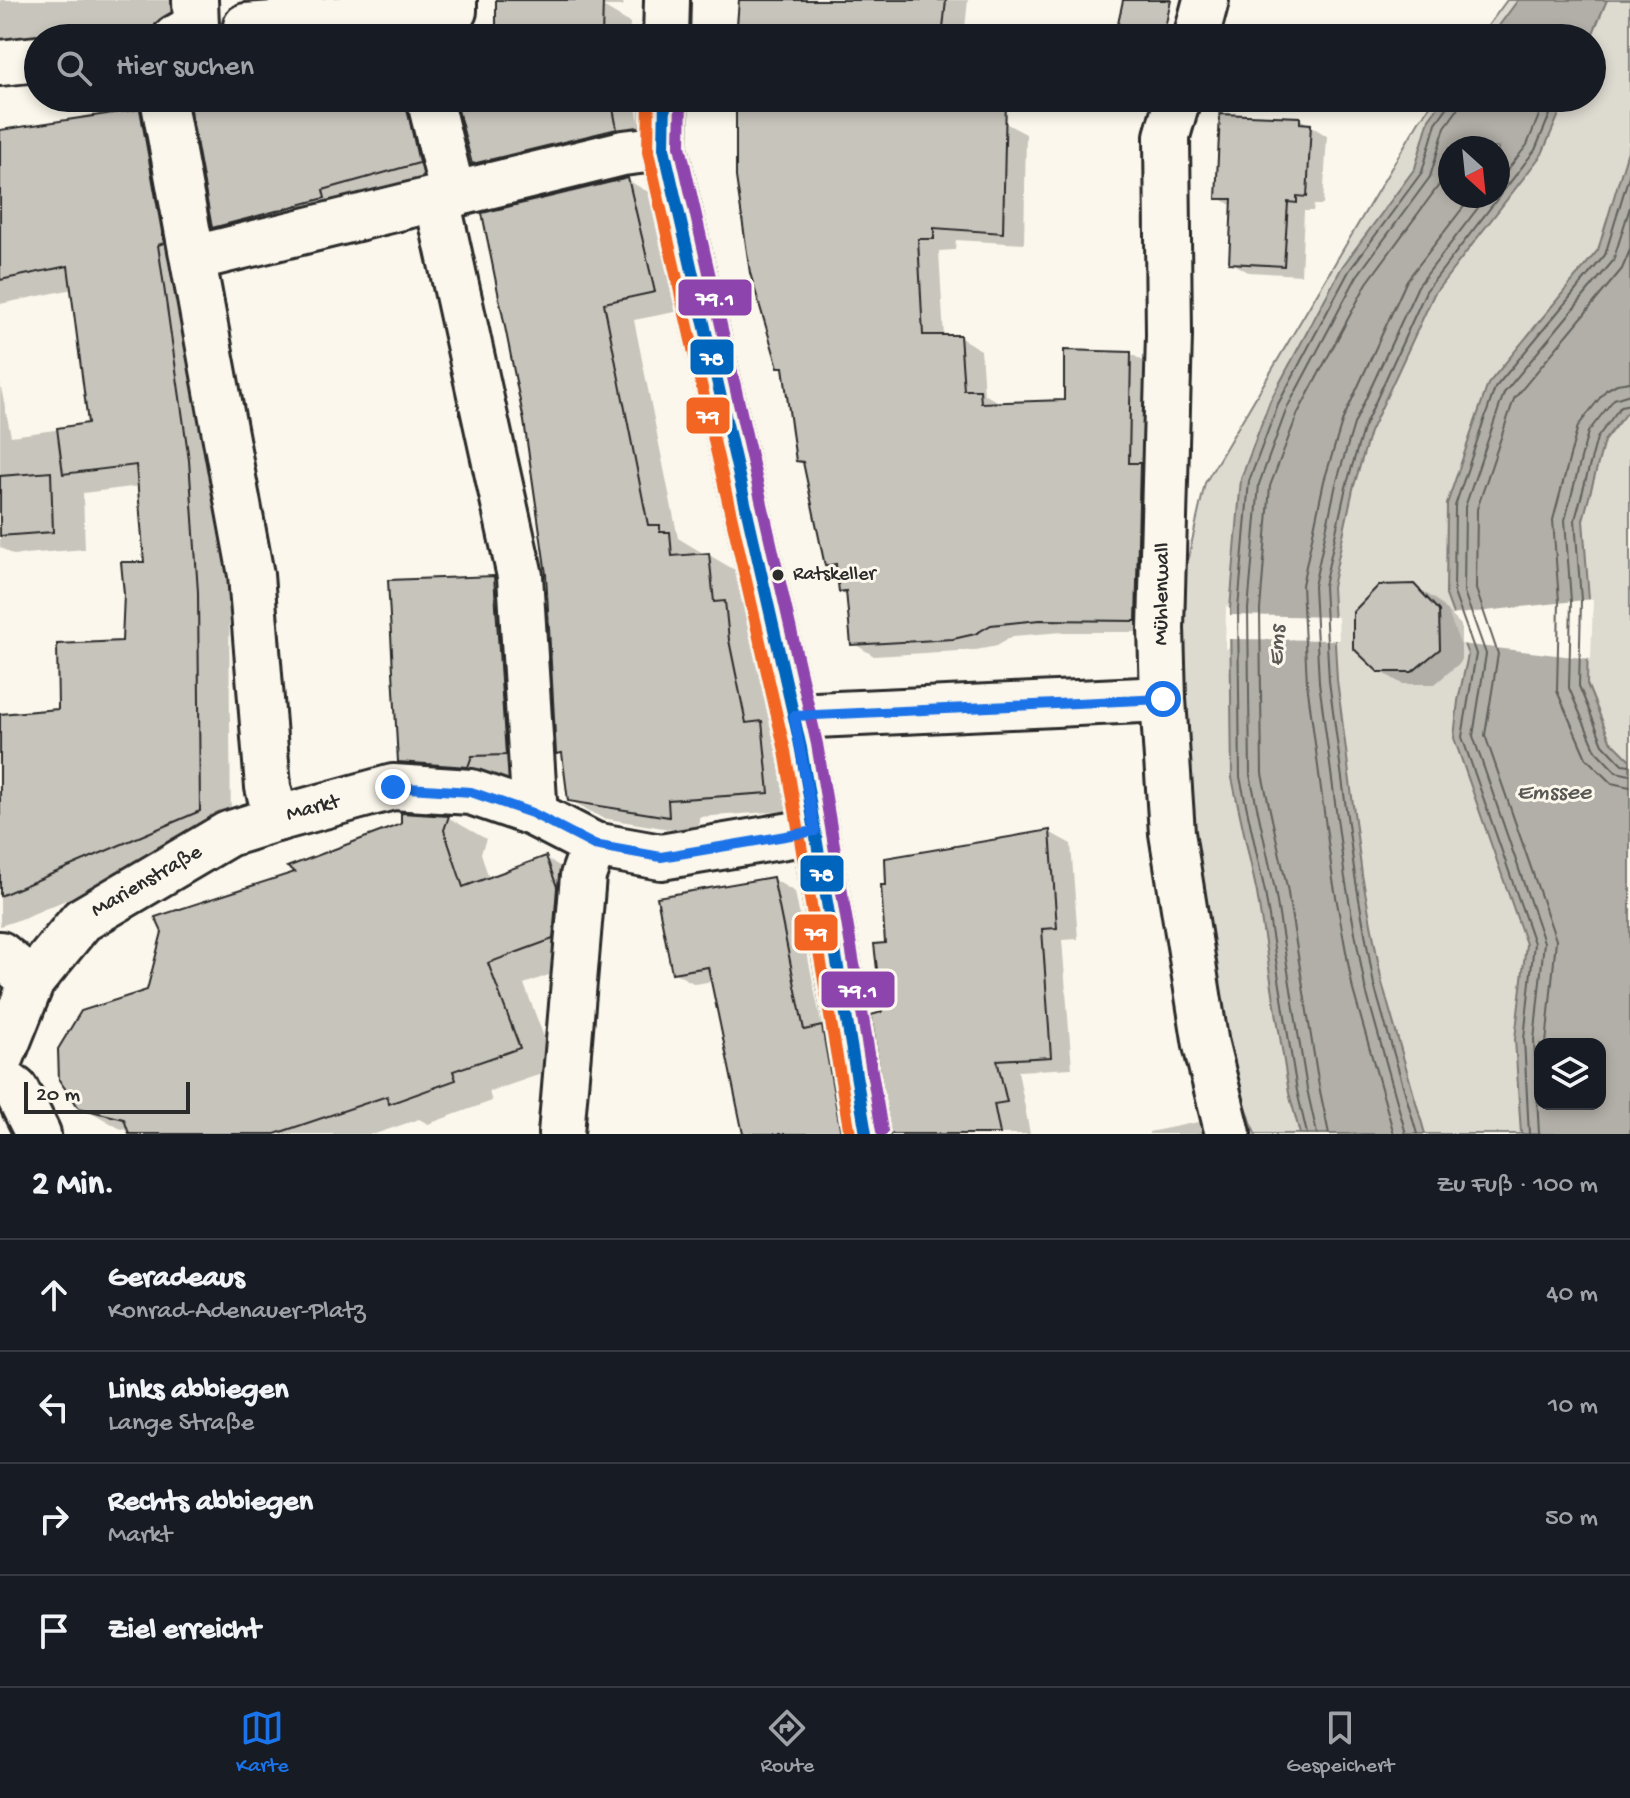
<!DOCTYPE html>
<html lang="de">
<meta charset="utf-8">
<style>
:root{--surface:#171b24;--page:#20242c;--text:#f1f3f6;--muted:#9ea1a6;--line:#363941;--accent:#1a73e8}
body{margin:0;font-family:"Gochi Hand",sans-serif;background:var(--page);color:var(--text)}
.controls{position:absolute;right:24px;bottom:24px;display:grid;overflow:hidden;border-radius:16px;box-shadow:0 4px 12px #0003}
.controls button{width:72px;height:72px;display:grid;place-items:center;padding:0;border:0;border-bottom:2px solid var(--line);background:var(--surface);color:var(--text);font:40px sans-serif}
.compass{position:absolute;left:1438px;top:136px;width:72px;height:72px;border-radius:50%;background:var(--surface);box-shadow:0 4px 12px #0003;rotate:153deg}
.scale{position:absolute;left:24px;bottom:20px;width:166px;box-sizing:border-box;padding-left:8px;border:4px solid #2b2b2b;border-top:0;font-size:22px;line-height:28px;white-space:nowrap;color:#2b2b2b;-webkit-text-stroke:6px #fbf7ec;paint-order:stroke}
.stop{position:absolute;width:24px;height:24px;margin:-18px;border:6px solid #1a73e8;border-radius:50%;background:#fff}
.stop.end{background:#1a73e8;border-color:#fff;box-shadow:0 2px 8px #0008}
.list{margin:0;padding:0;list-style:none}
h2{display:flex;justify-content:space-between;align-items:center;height:104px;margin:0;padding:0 32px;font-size:34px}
h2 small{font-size:26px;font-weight:400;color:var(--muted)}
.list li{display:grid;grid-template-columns:52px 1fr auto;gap:24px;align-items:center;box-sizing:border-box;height:112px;padding:0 32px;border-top:2px solid var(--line)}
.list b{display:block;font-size:30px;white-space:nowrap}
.list p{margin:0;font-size:26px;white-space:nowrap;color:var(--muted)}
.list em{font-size:26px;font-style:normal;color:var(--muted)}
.icon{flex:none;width:44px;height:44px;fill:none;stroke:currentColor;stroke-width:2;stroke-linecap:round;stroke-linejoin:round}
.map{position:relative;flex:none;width:1630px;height:1134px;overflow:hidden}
.search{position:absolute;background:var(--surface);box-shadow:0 4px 12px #0003;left:24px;right:24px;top:24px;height:88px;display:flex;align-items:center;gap:20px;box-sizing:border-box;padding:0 28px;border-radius:44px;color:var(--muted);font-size:30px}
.sheet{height:552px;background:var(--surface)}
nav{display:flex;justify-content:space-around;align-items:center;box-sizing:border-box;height:112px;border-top:2px solid var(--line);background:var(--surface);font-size:22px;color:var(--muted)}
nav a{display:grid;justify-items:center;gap:4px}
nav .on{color:var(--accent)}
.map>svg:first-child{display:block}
.green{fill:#dddad0;stroke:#84827e;stroke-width:2;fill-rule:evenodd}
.water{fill:#b1afa7;stroke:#7b7a75;stroke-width:2;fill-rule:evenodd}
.pier{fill:#fbf7ec}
.shadow{fill:#0003}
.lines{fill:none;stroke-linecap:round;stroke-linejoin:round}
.shore{stroke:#61605d;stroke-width:2}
.building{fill:#c7c4bc;stroke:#2b2b2b;stroke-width:2}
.street-casing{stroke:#2b2b2b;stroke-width:50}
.secondary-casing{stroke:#2b2b2b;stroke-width:50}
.street{stroke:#fbf7ec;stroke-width:44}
.secondary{stroke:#fbf7ec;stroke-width:44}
.bus-1-casing{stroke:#fbf7ec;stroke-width:18}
.bus-2-casing{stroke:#fbf7ec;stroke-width:18}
.bus-3-casing{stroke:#fbf7ec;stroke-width:18}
.bus-1{stroke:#0065bd;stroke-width:12}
.bus-2{stroke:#f26522;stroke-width:12}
.bus-3{stroke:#8e44ad;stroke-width:12}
.route{stroke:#1a73e8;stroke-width:10}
.bus-dot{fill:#2b2b2b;stroke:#fbf7ec;stroke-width:3}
.labels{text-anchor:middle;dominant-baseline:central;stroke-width:6;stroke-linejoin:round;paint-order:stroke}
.bus-label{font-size:20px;fill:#2b2b2b;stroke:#fbf7ec;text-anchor:start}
.street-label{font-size:22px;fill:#2b2b2b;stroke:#fbf7ec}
.water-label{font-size:24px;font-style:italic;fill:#5a5956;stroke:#fbf7ec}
.line-badge{stroke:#fbf7ec;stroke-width:3}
.badge-label{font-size:22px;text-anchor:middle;font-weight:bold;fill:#fff}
</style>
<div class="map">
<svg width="1630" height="1134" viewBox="0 0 1630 1134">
<rect width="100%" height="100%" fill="#fbf7ec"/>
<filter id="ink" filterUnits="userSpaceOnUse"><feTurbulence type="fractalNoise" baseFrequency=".0125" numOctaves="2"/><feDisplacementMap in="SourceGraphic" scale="16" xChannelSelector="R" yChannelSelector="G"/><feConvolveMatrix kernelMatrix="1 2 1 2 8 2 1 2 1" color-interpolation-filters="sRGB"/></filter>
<g filter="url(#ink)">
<!-- green -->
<path class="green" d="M 1507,0 L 1630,0 L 1630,1134 L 1255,1134 L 1244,1100 L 1192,881 L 1180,595 L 1205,483 L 1419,121 L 1436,98 L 1592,98 L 1592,38 L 1479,38 ZM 1450,148 L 1498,148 L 1498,196 L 1450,196 ZM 1540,1044 L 1600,1044 L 1600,1104 L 1540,1104 Z"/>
<!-- water -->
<g class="water">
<path d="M 1518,0 L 1607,0 L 1591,38 L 1490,38 Z"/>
<path d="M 1444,98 L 1566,98 L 1542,154 L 1434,294 L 1370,432 L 1353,489 L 1332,587 L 1337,680 L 1362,875 L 1382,983 L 1425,1134 L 1300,1134 L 1289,1093 L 1257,893 L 1232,778 L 1230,609 L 1241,479 L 1270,401 L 1342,267 L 1415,168 L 1429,119 ZM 1450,148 L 1498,148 L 1498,196 L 1450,196 Z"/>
<path d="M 1630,144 L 1630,408 L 1604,441 L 1583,520 L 1589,600 L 1587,684 L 1610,740 L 1630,760 L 1630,1134 L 1521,1134 L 1515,1039 L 1526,944 L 1454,738 L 1458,701 L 1468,655 L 1446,595 L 1447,504 L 1488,384 L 1598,250 ZM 1540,1044 L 1600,1044 L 1600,1104 L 1540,1104 Z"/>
</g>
<!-- pier -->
<g class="pier">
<path d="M 1593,599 L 1591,659 L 1460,644 L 1449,615 Z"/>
<path d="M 1226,606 L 1230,609 L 1230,615 L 1338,617 L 1339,640 L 1229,639 L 1229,647 L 1225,650 Z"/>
</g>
<!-- shadow -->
<g class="shadow">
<path d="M 0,0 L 170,0 L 172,29 L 80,38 L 38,38 L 0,46 Z"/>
<path d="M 241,0 L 371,0 L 272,19 Z"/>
<path d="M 507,0 L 624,0 L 623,6 L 518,6 Z"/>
<path d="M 738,0 L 968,0 L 964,38 L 738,38 Z"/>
<path d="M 603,7 L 630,23 L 629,38 L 498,38 Z"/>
<path d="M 196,98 L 438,98 L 446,178 L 241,242 L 214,226 Z"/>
<path d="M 457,98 L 634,98 L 644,144 L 501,179 L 473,163 Z"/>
<path d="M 738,98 L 958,98 L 1026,134 L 1024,244 L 956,240 L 955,250 L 939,251 L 944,337 L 959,337 L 981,350 L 984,394 L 1002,404 L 1066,402 L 1131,354 L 1152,366 L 1157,632 L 1063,632 L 1013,636 L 997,646 L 976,650 L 874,656 L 853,643 L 849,596 L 840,591 L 839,572 L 827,565 L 805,464 L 798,460 L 785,369 L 779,366 Z"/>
<path d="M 139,111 L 171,130 L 220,479 L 229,612 L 231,830 L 21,919 L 0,926 L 0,716 L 60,711 L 124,643 L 146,564 L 140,486 L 83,493 L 85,549 L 13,555 L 0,547 L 0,383 L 11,436 L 91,425 L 73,289 L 0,304 L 0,132 Z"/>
<path d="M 1300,119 L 1327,136 L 1323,205 L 1314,205 L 1313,211 L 1304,211 L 1301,275 L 1248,272 L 1231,262 L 1234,207 L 1218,197 Z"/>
<path d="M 627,180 L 659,198 L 685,310 L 634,320 L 678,538 L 701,552 L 701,555 L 709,555 L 740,573 L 745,615 L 756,621 L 800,810 L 699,817 L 700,834 L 602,818 L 570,800 L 564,756 L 558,752 L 548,574 Z"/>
<path d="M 494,578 L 531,600 L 543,776 L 509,777 L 505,787 L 437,783 L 400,761 Z"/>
<path d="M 1413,586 L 1435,599 L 1461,625 L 1461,662 L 1435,684 L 1402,684 L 1380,671 Z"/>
<path d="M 403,815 L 449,818 L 486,839 L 481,853 L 489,879 L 546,858 L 583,880 L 590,960 L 524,984 L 556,1069 L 489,1092 L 492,1101 L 428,1124 L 419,1119 L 375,1134 L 131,1134 L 130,1131 L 119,1128 L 81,1106 L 149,991 L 299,872 L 403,825 Z"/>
<path d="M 1049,832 L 1071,844 L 1078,939 L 1062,940 L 1072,1068 L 1018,1071 L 1030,1134 L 903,1134 L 884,1014 L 887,945 Z"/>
<path d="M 773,879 L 795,892 L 822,1028 L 844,1040 L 860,1134 L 745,1134 L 713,981 L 695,984 L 673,972 Z"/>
<path d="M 1198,1122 L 1209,1128 L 1211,1134 L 1149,1134 L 1149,1132 Z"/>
</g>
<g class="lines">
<!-- shore -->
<g class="shore">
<path d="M 1498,182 L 1527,145 L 1546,98"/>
<path d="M 1630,382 L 1617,384 L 1606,390 L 1578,426 L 1553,520 L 1559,601 L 1557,691 L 1586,758 L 1611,783 L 1630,787"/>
<path d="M 1630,394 L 1614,399 L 1588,432 L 1565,520 L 1571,601 L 1569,688 L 1596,751 L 1616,772 L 1630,775"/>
<path d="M 1630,404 L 1621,406 L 1597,438 L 1575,520 L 1581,600 L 1579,686 L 1603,744 L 1622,764 L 1630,765"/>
<path d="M 1546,1044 L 1556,940 L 1485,735 L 1498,654 L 1476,589 L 1477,509 L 1514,399 L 1622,269 L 1630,250"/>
<path d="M 1307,1134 L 1297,1091 L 1265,892 L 1240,777 L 1238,609 L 1249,481 L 1278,404 L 1349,271 L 1422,172 L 1436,123 L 1449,105 L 1450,98"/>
<path d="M 1317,1134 L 1307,1089 L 1275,890 L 1250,775 L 1248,609 L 1259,484 L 1287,408 L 1357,276 L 1430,177 L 1445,127 L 1458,109 L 1460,98"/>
<path d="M 1329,1134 L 1319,1086 L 1287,887 L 1262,774 L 1260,610 L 1270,486 L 1298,413 L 1367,283 L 1439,185 L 1450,154"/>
<path d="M 1394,1134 L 1353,990 L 1333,880 L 1307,683 L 1302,585 L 1324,481 L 1343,419 L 1407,280 L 1472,196"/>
<path d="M 1406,1134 L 1365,987 L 1345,878 L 1319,682 L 1314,586 L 1336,484 L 1354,424 L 1418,286 L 1487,196"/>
<path d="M 1417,1134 L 1374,985 L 1355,876 L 1329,681 L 1324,586 L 1346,487 L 1363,429 L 1426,291 L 1535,150 L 1557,98"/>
<path d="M 1529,1134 L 1524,1039 L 1534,943 L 1462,737 L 1476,654 L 1454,593 L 1455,506 L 1495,388 L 1605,255 L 1630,172"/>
<path d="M 1539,1134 L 1534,1040 L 1544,942 L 1473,736 L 1486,654 L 1464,592 L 1465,507 L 1504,393 L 1613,261 L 1630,207"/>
</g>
</g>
<!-- building -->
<g class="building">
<path d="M 496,0 L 603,0 L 602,38 L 496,38 Z"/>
<path d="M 739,0 L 946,0 L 942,38 L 736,38 Z"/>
<path d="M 1123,0 L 1171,0 L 1163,38 L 1115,38 Z"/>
<path d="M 216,98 L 405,98 L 419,163 L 323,190 L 325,198 L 212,228 L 189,102 Z"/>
<path d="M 455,98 L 611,98 L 617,129 L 472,164 Z"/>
<path d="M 736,98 L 1006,98 L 1003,233 L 934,228 L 934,239 L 918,239 L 923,335 L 960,335 L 964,390 L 980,390 L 981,403 L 1064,400 L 1064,350 L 1131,352 L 1129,463 L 1140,463 L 1136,621 L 1040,620 L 991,625 L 975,634 L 953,639 L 851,645 L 846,591 L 839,592 L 836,564 L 825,566 L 803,462 L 796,461 L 783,367 L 778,367 L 750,273 L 736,177 Z"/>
<path d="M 140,109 L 164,243 L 158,245 L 189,460 L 198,592 L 200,811 L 0,896 L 0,714 L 58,709 L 57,644 L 122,641 L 124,594 L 121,562 L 144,562 L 136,465 L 63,474 L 57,428 L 88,423 L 68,266 L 0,280 L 0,130 Z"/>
<path d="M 1220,114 L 1300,117 L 1300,123 L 1311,124 L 1307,197 L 1297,196 L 1297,203 L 1288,202 L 1284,266 L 1229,263 L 1232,199 L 1216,199 Z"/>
<path d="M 628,178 L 655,292 L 604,303 L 648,525 L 660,525 L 660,532 L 670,532 L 672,556 L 709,553 L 714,602 L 725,601 L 729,640 L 746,723 L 762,721 L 769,793 L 668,800 L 669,817 L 568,801 L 562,753 L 556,754 L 546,574 L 524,421 L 482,213 Z"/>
<path d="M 51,472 L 53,532 L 0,536 L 0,476 Z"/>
<path d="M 494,576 L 506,755 L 472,756 L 468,767 L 398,762 L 388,580 Z"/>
<path d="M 1414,584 L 1439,611 L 1440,649 L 1412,672 L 1378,672 L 1353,648 L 1353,612 L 1379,585 Z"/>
<path d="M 401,813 L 449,816 L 444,830 L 463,887 L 546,856 L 557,887 L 553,939 L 488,963 L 520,1048 L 453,1071 L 456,1080 L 389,1104 L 387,1096 L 275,1134 L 129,1134 L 124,1119 L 79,1108 L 59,1080 L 58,1049 L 81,1011 L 147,990 L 162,932 L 155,917 L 295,872 L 287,867 L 401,824 Z"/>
<path d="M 1050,830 L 1057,928 L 1042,929 L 1051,1057 L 997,1060 L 1007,1102 L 994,1104 L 1000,1134 L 890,1134 L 871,1015 L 882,1012 L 874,944 L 885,943 L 881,885 L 886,885 L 885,858 Z"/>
<path d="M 773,877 L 804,1030 L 822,1026 L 841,1134 L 743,1134 L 708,967 L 672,973 L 657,897 Z"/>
</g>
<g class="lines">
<!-- street casing -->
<g class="street-casing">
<g id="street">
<path d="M 246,26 L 454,11 L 454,0"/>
<path d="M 175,38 L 196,26 L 195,0"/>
<path d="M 1196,38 L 1206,0"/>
<path d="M 0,63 L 38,59"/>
<path d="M 163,98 L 251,575 L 268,787 L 276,819"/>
<path d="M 429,98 L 453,195"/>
<path d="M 1178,98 L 1167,136 L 1169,335 L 1161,628 L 1163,699 L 1172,833 L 1206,1045 L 1228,1134"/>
<path d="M 437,199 L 520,576 L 534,800 L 532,813"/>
<path d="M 194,258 L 623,153 L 664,148"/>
<path d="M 794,716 L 1163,699"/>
<path d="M 0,954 L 32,981"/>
<path d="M 0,1061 L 32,981 L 82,920 L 228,834 L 276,819 L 393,787 L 471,792 L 532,813 L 594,845 L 661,857 L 815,831"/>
<path d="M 0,1078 L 16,1090 L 38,1134"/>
<path d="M 561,1134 L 583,876 L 594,845"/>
</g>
</g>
<!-- secondary casing -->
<g class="secondary-casing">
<g id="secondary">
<path d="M 666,38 L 667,0"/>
<path d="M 665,98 L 664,148 L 801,748 L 866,1134"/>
</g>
</g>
<!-- street -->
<use href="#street" class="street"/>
<!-- secondary -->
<use href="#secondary" class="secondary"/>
<!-- bus-1 casing -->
<g class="bus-1-casing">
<path id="bus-1" d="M 665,98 L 664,148 L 801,748 L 866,1134"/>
</g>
<!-- bus-2 casing -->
<g class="bus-2-casing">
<path id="bus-2" d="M 649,98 L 648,152 L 785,751 L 850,1134"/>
</g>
<!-- bus-3 casing -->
<g class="bus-3-casing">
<path id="bus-3" d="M 681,98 L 680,146 L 817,744 L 882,1131"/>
</g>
<!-- bus-1 -->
<use href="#bus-1" class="bus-1"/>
<!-- bus-2 -->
<use href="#bus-2" class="bus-2"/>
<!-- bus-3 -->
<use href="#bus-3" class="bus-3"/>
</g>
</g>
<g class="lines" filter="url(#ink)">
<!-- route -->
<path class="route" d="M 393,787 L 471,792 L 532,813 L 594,845 L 661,857 L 815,831 L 794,716 L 1163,699"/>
</g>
<!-- markers -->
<circle class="bus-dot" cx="778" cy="575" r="7"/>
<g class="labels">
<!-- bus labels -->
<g class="bus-label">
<text x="793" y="575">Ratskeller</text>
</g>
<!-- street labels -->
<g class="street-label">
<text transform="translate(1163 594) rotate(-89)">Mühlenwall</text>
<text transform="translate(313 809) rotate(-15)">Markt</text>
<text transform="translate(147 882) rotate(-30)">Marienstraße</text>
</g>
<!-- water labels -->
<g class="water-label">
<text transform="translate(1278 646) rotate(-88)">Ems</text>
<text x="1554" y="793">Emssee</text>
</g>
</g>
<g class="line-badge">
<rect x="677" y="278" width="76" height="39" rx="8" fill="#8e44ad"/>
<rect x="689" y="338" width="46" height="38" rx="8" fill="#0065bd"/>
<rect x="685" y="396" width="46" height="39" rx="8" fill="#f26522"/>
<rect x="799" y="854" width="46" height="39" rx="8" fill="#0065bd"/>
<rect x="793" y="913" width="46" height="39" rx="8" fill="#f26522"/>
<rect x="820" y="970" width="76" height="39" rx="8" fill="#8e44ad"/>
</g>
<g class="badge-label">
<text x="715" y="305">79.1</text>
<text x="712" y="365">78</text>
<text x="708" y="423">79</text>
<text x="822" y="881">78</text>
<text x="816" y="940">79</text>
<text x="858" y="997">79.1</text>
</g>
</svg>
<div class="controls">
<button><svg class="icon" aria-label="layers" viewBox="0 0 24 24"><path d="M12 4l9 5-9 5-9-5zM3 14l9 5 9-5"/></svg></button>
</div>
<svg class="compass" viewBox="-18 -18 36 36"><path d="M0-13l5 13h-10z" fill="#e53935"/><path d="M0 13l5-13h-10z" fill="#9ea1a6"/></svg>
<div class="scale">20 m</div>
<div class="stop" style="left:1163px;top:699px"></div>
<div class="stop end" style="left:393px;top:787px"></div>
<div class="search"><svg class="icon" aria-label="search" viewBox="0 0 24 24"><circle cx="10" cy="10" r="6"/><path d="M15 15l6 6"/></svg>Hier suchen</div>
</div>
<section class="sheet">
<h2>2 Min.<small>Zu Fuß · 100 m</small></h2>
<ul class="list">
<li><svg class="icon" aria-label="ahead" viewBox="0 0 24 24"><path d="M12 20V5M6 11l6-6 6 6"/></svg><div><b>Geradeaus</b><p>Konrad-Adenauer-Platz</p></div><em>40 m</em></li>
<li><svg class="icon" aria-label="left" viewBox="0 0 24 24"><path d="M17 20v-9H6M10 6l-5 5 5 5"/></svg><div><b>Links abbiegen</b><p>Lange Straße</p></div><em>10 m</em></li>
<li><svg class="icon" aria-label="right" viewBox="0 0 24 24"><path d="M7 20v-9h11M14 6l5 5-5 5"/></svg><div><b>Rechts abbiegen</b><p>Markt</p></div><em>50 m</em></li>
<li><svg class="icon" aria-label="arrive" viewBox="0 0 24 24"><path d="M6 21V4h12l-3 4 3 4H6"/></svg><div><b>Ziel erreicht</b></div></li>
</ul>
</section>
<nav>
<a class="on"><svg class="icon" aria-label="map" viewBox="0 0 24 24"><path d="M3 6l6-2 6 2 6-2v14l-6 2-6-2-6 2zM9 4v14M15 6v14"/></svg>Karte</a>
<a><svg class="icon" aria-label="directions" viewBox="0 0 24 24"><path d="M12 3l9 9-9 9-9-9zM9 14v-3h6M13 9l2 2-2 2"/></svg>Route</a>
<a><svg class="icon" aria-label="saved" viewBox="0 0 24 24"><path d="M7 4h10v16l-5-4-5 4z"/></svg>Gespeichert</a>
</nav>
